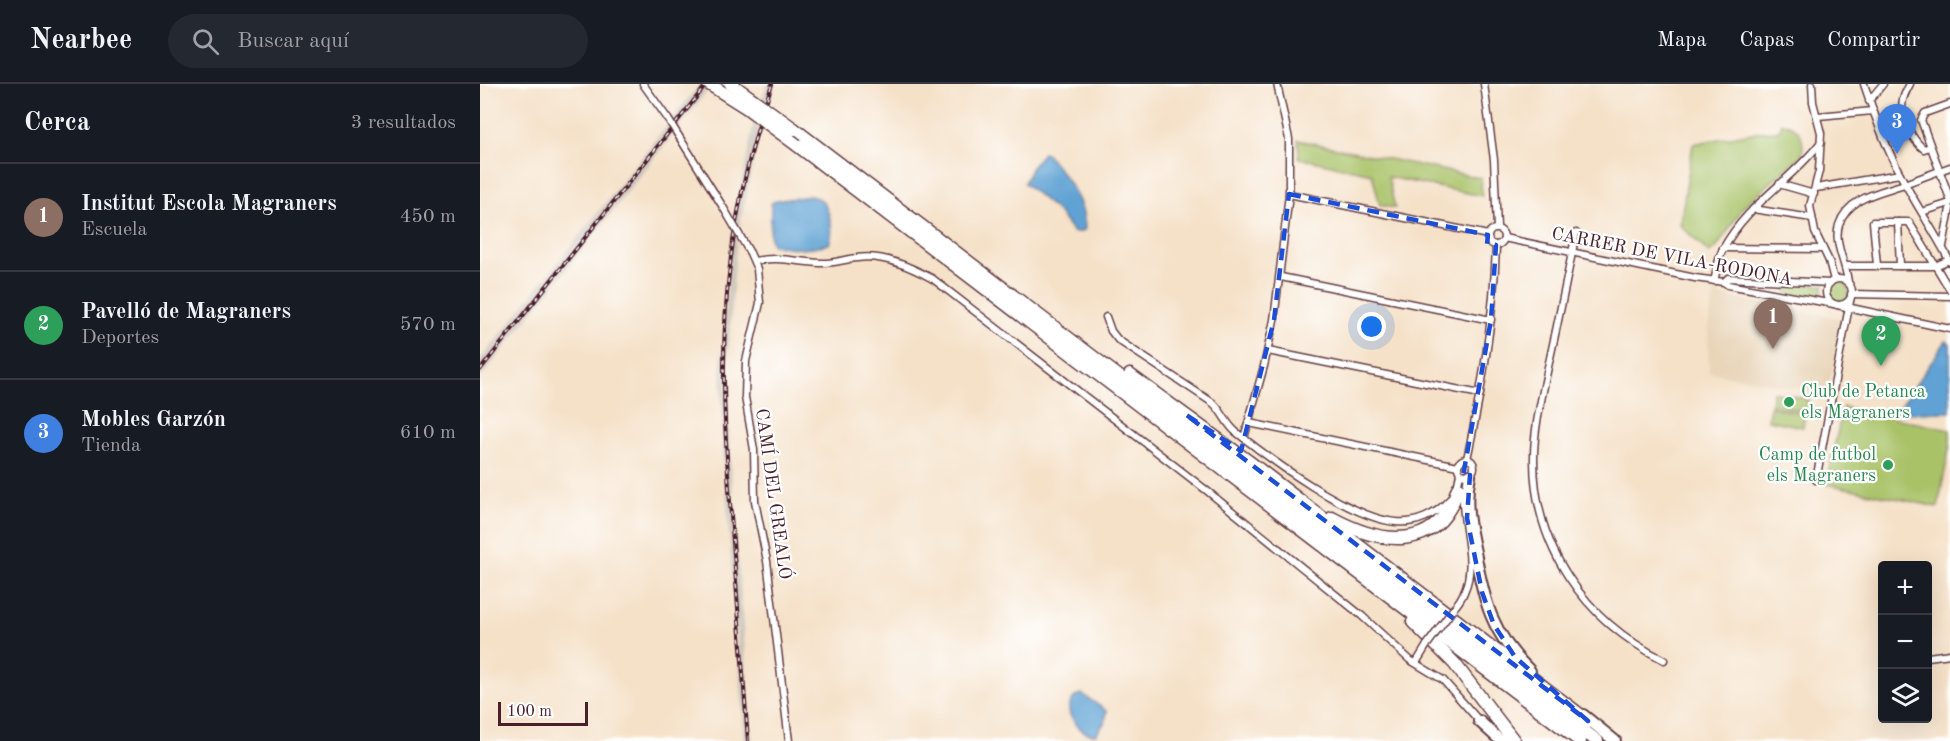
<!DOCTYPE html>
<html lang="es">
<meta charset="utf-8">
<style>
:root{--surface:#171b24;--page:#242831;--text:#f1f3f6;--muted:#9ea1a6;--line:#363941;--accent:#d93025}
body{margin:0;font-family:"Old Standard TT",serif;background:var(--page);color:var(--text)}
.controls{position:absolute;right:18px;bottom:18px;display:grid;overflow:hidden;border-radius:6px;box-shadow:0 6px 24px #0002}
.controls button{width:54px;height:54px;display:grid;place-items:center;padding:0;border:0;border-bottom:2px solid var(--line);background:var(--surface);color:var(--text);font:30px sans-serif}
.scale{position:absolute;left:18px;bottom:15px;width:90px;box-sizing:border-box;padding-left:6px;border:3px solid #4a1f2b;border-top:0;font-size:16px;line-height:21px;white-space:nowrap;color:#4a1f2b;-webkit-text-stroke:4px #fff;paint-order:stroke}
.you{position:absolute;left:892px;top:243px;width:21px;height:21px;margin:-15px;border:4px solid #fff;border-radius:50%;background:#1a73e8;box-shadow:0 0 0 9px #1a73e833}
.badge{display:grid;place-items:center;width:39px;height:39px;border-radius:50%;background:var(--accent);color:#fff;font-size:20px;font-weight:700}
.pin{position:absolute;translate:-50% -50px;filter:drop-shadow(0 2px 3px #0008)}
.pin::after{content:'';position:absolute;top:32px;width:21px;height:18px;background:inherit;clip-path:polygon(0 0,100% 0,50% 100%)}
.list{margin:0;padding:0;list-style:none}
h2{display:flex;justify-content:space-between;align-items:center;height:78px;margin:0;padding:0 24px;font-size:26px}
h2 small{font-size:20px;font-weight:400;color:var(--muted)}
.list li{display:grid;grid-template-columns:39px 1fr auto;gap:18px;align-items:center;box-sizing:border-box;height:108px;padding:0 24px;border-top:2px solid var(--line)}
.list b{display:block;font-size:22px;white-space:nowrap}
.list p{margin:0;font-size:20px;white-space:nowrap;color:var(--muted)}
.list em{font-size:20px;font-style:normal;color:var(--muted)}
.icon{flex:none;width:33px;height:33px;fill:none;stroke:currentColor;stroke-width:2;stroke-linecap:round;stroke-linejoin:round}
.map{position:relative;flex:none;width:1470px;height:657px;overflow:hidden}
header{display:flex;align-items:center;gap:36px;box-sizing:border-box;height:84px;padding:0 30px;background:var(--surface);border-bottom:2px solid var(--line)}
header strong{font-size:28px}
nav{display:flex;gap:33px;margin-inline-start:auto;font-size:21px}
.search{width:420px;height:54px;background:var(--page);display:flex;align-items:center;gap:15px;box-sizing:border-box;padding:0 21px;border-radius:33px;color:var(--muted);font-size:22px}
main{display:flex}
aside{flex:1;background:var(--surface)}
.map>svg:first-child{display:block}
.built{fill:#e8d4b7}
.industrial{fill:#cbc3b8}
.green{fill:#a9c268;stroke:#7a704a;stroke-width:1.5}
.water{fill:#5ea2d3;stroke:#54607f;stroke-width:1.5}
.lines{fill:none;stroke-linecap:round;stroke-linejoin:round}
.minor-casing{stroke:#643c43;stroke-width:9}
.trunk-casing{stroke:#643c43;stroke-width:14}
.motorway-casing{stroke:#643c43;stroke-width:15}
.minor{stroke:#fff;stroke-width:6}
.trunk{stroke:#fff;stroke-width:10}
.motorway{stroke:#fff;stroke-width:12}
.rail-casing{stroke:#4a1f2b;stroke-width:4}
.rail{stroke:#fff;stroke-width:1.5;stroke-dasharray:4.5;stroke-linecap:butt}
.minor-bridge-casing{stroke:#643c43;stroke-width:9;stroke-linecap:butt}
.motorway-bridge-casing{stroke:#643c43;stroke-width:15;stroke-linecap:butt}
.minor-bridge{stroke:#fff;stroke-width:6}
.motorway-bridge{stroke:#fff;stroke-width:12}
.marked{fill:none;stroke:#1d4ed8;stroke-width:4.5;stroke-dasharray:12 8;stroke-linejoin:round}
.leisure-dot{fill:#2e9e5b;stroke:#fff;stroke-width:2}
.labels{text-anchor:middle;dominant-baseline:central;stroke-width:4.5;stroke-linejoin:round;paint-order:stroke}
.street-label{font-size:18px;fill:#4a1f2b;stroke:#fff}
.leisure-label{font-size:18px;fill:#27864d;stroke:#fff;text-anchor:start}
</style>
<header>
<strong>Nearbee</strong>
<div class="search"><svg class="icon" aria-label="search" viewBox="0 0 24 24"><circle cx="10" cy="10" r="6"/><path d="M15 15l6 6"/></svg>Buscar aquí</div>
<nav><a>Mapa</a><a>Capas</a><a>Compartir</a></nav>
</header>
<main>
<aside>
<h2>Cerca<small>3 resultados</small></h2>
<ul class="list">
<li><span class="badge" style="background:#8d6e63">1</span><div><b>Institut Escola Magraners</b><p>Escuela</p></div><em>450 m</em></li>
<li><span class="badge" style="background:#2e9e5b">2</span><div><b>Pavelló de Magraners</b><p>Deportes</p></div><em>570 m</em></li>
<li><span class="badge" style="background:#3f7fe0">3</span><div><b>Mobles Garzón</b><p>Tienda</p></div><em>610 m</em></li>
</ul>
</aside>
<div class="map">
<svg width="1470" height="657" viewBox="0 0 1470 657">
<rect width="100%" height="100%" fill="#fff"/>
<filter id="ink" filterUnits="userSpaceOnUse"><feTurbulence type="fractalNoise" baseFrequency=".0167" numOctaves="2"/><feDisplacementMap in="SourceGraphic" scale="12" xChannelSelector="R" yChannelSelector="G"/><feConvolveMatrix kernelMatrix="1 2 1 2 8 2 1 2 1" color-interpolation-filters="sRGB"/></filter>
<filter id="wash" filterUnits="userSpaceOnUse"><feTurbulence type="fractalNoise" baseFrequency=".008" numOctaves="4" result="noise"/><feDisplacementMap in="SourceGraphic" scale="24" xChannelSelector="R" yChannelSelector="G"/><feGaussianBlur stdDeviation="1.35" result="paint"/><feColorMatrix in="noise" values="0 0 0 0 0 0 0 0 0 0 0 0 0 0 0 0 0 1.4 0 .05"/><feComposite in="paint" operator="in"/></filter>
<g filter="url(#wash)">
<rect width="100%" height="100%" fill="#f5e1c8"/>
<!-- built -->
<path class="built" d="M 1234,210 L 1364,235 L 1347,310 L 1229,288 L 1228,242 Z"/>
<!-- industrial -->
<g class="industrial">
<path d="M 220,0 L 233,0 L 0,295 L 0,276 Z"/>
<path d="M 287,0 L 296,0 L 280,46 L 257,155 L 247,281 L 250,373 L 272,657 L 265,657 L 243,372 L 241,279 L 251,153 L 273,42 Z"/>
</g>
<!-- green -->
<g class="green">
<path d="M 1302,39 C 1320,42 1325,54 1322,71 L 1264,122 L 1237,163 L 1229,169 L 1200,141 L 1213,60 L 1277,48 L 1296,47 L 1300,45 Z"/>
<path d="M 818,56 L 1001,94 L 1002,112 L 908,93 L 915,124 L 900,121 L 892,90 L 819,74 Z"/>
<circle cx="1359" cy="208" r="10"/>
<path d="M 1308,199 L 1344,201 L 1342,209 L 1345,217 L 1307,209 L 1304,204 Z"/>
<path d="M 1293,308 L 1328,315 L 1326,328 L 1291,321 Z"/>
<path d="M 1290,323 L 1325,330 L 1323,343 L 1288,336 Z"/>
<path d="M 1363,323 L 1470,346 L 1470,361 L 1458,423 L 1346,400 Z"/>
</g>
<!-- water -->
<g class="water">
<path d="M 563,69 L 566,69 C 584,91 605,115 605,145 L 602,148 L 593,148 L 578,128 L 544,99 L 553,81 Z"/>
<path d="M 330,112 L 340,115 C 350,125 355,147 349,160 L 323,165 L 293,161 L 290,157 L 291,120 L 294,117 Z"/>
<path d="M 1466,257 L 1470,260 L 1470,328 L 1416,329 Z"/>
<path d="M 602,610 L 627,627 L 625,638 L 616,650 C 603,651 596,641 590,631 C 587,621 592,612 602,610 Z"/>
</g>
</g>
<g filter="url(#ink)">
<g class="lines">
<!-- minor casing -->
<g class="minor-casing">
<g id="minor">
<path d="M 163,0 L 188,35"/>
<path d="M 1004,0 L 1014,76 L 1017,144"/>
<path d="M 1332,0 L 1333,18 L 1341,49 L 1339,87 L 1330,122 L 1335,148 L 1349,177 L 1354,196"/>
<path d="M 1384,0 C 1394,30 1405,62 1420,90 C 1435,120 1455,148 1470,178"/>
<path d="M 1430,0 C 1426,7 1422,14 1422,23 C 1422,36 1433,57 1444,65 L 1450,63"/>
<path d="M 1389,17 L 1403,0"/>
<path d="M 1470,20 L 1445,29 L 1441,36 L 1470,115"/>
<path d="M 1338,32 L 1393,27"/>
<path d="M 198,51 L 243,123"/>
<path d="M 1299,100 L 1334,110"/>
<path d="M 1336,104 L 1420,90"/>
<path d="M 809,110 L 1008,151"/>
<path d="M 1273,125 L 1332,134"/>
<path d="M 1442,128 L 1470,119"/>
<path d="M 1418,138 L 1420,182"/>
<circle cx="1016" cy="153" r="8"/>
<path d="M 1096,149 C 1087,194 1078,239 1068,283 C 1062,313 1054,343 1054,373 C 1053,463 1105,537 1184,576"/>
<path d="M 1024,154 L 1215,194 L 1244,198 L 1248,201 L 1354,220"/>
<path d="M 1463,162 L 1470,125"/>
<path d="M 1243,164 L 1343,165"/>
<path d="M 270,169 L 277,185 L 280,219 L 266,277 L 265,313 L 274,366 L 275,417 L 287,477 L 309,657"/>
<path d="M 275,177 C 297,172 317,178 340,179 C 353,180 365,175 377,174 C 403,170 431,183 453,195 L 726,406 L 882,532 L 930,576 L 963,596 L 1001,639"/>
<path d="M 1397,181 L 1393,138 L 1429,138 L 1470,206"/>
<path d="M 1366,182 L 1455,182 L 1469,176"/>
<path d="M 801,193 L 1011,236"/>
<circle cx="1359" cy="208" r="13"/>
<path d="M 1234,197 C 1237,187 1238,174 1243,165 C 1267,120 1311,97 1341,58"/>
<path d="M 1244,198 L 1248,194 L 1350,199"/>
<path d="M 1368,199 C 1367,180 1353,160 1359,141 C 1368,112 1403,108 1427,99 C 1441,94 1456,88 1470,83"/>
<path d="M 1371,210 L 1470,212"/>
<path d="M 1357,221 L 1470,245"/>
<path d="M 626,233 L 631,247 L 638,256 L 733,319 C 743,328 746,340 756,348 C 792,377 870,434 916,438 C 936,440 956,431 969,416"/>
<path d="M 788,267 L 1000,310"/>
<path d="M 769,339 L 978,382"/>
<path d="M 764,354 L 784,282 L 794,236 L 809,110 L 809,55 L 797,0"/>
<circle cx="986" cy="383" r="8"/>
<path d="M 987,375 C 1002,304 1014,234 1016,161"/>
<path d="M 1336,396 L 1371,212"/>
<path d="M 977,405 L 980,389"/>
<path d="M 974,524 C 978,519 982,514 984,508 C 998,479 981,441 983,410"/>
<path d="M 1448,573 L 1470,570"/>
<path d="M 936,579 L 947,561"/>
</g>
</g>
<!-- trunk casing -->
<g class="trunk-casing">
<g id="trunk">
<path d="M 990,391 C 984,418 989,441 995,468 C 1004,518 1012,550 1050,587"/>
<path d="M 1103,631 L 1135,657"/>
<path d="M 999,637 L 1021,657"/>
</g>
</g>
<!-- motorway casing -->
<g class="motorway-casing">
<g id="motorway">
<path d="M 314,45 L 1117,657"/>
<path d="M 317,61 L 1100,657"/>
<path d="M 650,291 L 768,377 L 1108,637"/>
<path d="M 852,434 C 902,461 958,469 978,404"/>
<path d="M 933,538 L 974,579 L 1034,657"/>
</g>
</g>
<!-- minor -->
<use href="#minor" class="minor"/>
<!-- trunk -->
<use href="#trunk" class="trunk"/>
<!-- motorway -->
<use href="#motorway" class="motorway"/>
<!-- rail casing -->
<g class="rail-casing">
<g id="rail">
<path d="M 0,286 L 227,0"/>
<path d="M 268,657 C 263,586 257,515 252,444 C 245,357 239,268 250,181 C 257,119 272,59 292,0"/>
</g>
</g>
<!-- rail -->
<use href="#rail" class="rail"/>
<!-- minor-bridge casing -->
<g class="minor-bridge-casing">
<g id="minor-bridge">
<path d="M 188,35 L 198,51"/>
<path d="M 243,123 L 270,169"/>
<path d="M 947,561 L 974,524"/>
</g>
</g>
<!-- motorway-bridge casing -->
<g class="motorway-bridge-casing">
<g id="motorway-bridge">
<path d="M 229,0 L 267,24 L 317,61"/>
<path d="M 251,0 L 314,45"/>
</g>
</g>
<!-- minor-bridge -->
<use href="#minor-bridge" class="minor-bridge"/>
<!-- motorway-bridge -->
<use href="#motorway-bridge" class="motorway-bridge"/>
</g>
</g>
<!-- marked area -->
<path class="marked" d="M 809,110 L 1008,151 L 1007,160 L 1016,161 L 1011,236 L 983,392 L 990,391 L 987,434 L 1002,508 L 1014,541 L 1035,573 L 1108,637 L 705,330 L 761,367 L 794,236 Z"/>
<!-- markers -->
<g class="leisure-dot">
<circle cx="1309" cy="318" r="6"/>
<circle cx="1408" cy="381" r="6"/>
</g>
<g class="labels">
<!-- street labels -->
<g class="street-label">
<text transform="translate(1192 173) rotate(11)">CARRER DE VILA-RODONA</text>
<text transform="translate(293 410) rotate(82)">CAMÍ DEL GREALÓ</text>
</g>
<!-- leisure labels -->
<g class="leisure-label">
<text x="1321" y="308">Club de Petanca<tspan x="1321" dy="21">els Magraners</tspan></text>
<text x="1396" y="371" text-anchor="end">Camp de futbol<tspan x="1396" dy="21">els Magraners</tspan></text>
</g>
</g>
</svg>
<div class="controls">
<button>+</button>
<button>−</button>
<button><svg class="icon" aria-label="layers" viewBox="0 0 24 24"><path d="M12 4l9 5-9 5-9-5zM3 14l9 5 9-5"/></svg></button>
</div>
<div class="scale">100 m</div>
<div class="you"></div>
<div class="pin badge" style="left:1293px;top:265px;background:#8d6e63">1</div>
<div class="pin badge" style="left:1401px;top:282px;background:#2e9e5b">2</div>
<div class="pin badge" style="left:1417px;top:70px;background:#3f7fe0">3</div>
</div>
</main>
